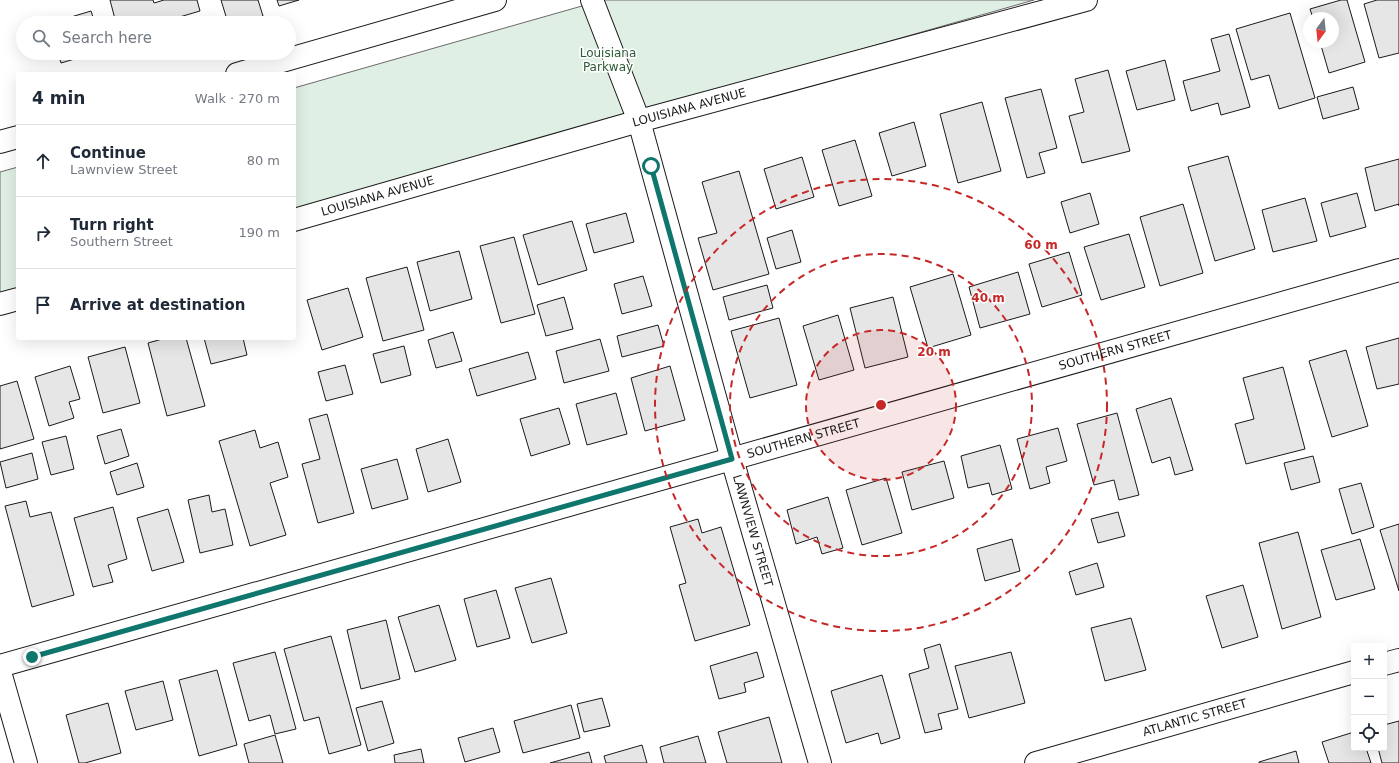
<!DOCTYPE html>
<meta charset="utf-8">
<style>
:root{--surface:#fff;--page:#f6f6f7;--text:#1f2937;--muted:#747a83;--line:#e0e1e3}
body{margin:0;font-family:"DejaVu Sans",sans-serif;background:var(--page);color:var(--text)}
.controls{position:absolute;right:12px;bottom:12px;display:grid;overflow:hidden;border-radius:4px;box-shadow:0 4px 16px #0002}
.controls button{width:36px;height:36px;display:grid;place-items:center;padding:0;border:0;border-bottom:1px solid var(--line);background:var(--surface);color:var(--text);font:20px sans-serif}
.compass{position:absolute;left:1303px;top:12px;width:36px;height:36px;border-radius:50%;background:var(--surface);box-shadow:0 4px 16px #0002;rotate:195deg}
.stop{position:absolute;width:12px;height:12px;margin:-9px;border:3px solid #0f766e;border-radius:50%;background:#fff}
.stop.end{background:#0f766e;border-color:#fff;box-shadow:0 1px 4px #0008}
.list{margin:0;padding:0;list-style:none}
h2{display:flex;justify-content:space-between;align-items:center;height:52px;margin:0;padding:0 16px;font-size:17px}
h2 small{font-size:13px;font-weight:400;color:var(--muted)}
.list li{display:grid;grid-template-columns:26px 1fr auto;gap:12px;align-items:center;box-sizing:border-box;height:72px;padding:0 16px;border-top:1px solid var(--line)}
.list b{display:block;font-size:15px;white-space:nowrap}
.list p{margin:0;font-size:13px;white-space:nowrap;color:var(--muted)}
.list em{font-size:13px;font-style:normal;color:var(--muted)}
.icon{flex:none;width:22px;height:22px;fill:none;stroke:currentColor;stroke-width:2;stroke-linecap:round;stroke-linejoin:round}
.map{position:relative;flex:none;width:1399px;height:763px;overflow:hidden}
.search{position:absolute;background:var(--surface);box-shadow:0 4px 16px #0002;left:16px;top:16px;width:280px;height:44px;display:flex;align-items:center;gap:10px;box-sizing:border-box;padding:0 14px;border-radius:22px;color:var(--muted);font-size:15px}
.panel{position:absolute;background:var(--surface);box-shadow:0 4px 16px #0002;left:16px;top:72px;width:280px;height:268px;border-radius:4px}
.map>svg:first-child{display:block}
.green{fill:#e0efe3;stroke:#6a6a6a}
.building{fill:#e6e6e6;stroke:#1a1a1a}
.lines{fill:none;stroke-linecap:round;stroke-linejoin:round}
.street-casing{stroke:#1a1a1a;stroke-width:24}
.secondary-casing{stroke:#1a1a1a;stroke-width:24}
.street{stroke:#fff;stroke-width:22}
.secondary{stroke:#fff;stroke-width:22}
.route{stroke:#0f766e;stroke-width:5}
.ring{fill:none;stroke:#c62828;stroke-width:2;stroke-dasharray:7 5}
.labels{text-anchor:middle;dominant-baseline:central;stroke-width:3;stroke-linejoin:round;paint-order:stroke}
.park-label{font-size:12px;fill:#2b5a34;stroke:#fff}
.street-label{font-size:12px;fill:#1a1a1a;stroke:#fff}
.centre{fill:#c62828;stroke:#fff;stroke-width:2}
.ring-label{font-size:12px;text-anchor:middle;font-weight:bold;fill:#c62828;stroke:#fff;stroke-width:3;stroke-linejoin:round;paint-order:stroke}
</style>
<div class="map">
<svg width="1399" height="763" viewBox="0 0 1399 763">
<rect width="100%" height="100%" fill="#fff"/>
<!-- green -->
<g class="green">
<path d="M 603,0 L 1034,0 L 294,211 L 294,88 Z"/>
<path d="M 18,167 L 18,290 L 0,295 L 0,172 Z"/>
</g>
<!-- building -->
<g class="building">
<path d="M 110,0 L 153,0 L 154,3 L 164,0 L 197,0 L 200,11 L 159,23 L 116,23 Z"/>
<path d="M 221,0 L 258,0 L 263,16 L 240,23 L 228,23 Z"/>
<path d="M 277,0 L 299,0 L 279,6 Z"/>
<path d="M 1341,0 L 1347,0 L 1365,62 L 1329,73 L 1320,42 L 1333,42 L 1333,18 L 1313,18 L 1310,9 Z"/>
<path d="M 1377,0 L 1399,0 L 1399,53 L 1379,58 L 1364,4 Z"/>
<path d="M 91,11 L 95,23 L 51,23 Z"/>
<path d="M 1290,13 L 1315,98 L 1279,109 L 1269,75 L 1251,80 L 1236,29 Z"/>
<path d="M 1229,34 L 1250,107 L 1221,115 L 1218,103 L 1191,111 L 1183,81 L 1220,71 L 1211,39 Z"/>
<path d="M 58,53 L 95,53 L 61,63 Z"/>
<path d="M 1165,60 L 1175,100 L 1137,110 L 1126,71 Z"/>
<path d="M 1108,70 L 1130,151 L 1082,163 L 1069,116 L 1084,112 L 1075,79 Z"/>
<path d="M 1353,87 L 1359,109 L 1323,119 L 1317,97 Z"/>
<path d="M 1041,89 L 1057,148 L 1039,153 L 1045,173 L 1027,178 L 1005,98 Z"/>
<path d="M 982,102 L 1001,171 L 958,183 L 940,114 Z"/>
<path d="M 914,122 L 926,166 L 892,176 L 879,133 Z"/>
<path d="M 855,140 L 872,196 L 839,206 L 822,150 Z"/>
<path d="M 1228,156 L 1255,249 L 1215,261 L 1188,167 Z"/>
<path d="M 802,157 L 814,197 L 776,209 L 764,169 Z"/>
<path d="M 1399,159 L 1399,206 L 1399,204 L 1375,211 L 1365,168 Z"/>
<path d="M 739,171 L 769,274 L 713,290 L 698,238 L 717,233 L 702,182 Z"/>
<path d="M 1090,193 L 1099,224 L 1070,233 L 1061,202 Z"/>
<path d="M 1357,193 L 1366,227 L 1330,237 L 1321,203 Z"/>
<path d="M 1305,198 L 1317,241 L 1273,252 L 1262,210 Z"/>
<path d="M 1183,204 L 1203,273 L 1160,286 L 1140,217 Z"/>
<path d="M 626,213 L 634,242 L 594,253 L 586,224 Z"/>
<path d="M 572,221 L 587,270 L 538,285 L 523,235 Z"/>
<path d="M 792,230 L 801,262 L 776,269 L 767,238 Z"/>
<path d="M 1129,234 L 1145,287 L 1101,300 L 1084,247 Z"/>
<path d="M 514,237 L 535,314 L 501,323 L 480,246 Z"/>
<path d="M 459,251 L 472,299 L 430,311 L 417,262 Z"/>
<path d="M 1069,252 L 1082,295 L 1042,307 L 1029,264 Z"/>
<path d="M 407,267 L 424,330 L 383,341 L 366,278 Z"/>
<path d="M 1018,272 L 1030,314 L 980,328 L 969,287 Z"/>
<path d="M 953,274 L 971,335 L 928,348 L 910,287 Z"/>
<path d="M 643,276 L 652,306 L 622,314 L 614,284 Z"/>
<path d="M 767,285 L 773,308 L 729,320 L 723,297 Z"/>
<path d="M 348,288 L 363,337 L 322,350 L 307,300 Z"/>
<path d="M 564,297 L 573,329 L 546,336 L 537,305 Z"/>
<path d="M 893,297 L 908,357 L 865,368 L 850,308 Z"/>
<path d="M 838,315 L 854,370 L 819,380 L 803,326 Z"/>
<path d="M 779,318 L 797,385 L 750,398 L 731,331 Z"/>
<path d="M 658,325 L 664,346 L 622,357 L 617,336 Z"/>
<path d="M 453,332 L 462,361 L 436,368 L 428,340 Z"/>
<path d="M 166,338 L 186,338 L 205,406 L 167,416 L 148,343 Z"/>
<path d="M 204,338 L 243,338 L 247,355 L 211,364 Z"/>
<path d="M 1399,338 L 1399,384 L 1377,389 L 1366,347 Z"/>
<path d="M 600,339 L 609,371 L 564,383 L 556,351 Z"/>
<path d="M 404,346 L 411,375 L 381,383 L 373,354 Z"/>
<path d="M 125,347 L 140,403 L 103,413 L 88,357 Z"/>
<path d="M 1346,350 L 1368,426 L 1332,437 L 1309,361 Z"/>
<path d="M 528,352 L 536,379 L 477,396 L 469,369 Z"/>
<path d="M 345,365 L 353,394 L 326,401 L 318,372 Z"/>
<path d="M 70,366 L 80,399 L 69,402 L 74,418 L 49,426 L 35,377 Z"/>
<path d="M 670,366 L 685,420 L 645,431 L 631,378 Z"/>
<path d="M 1283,367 L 1305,449 L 1246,464 L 1235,424 L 1254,419 L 1243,378 Z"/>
<path d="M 17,381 L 34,439 L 0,449 L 0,386 Z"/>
<path d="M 616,393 L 627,434 L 587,445 L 576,404 Z"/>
<path d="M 1171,398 L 1193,470 L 1175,475 L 1170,457 L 1152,463 L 1136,409 Z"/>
<path d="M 559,408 L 570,444 L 531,456 L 520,419 Z"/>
<path d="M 1117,413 L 1139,495 L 1119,500 L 1114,480 L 1094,485 L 1077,424 Z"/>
<path d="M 327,414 L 354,513 L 318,523 L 302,464 L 320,459 L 309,419 Z"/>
<path d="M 1058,428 L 1067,461 L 1046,467 L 1050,483 L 1030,489 L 1017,439 Z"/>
<path d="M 121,429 L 129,456 L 105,464 L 97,436 Z"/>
<path d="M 255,430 L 260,448 L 278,442 L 288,477 L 270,483 L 286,535 L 250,546 L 219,441 Z"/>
<path d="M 66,436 L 74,469 L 51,475 L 42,442 Z"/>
<path d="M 448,439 L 461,482 L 428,492 L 416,449 Z"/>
<path d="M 1000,445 L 1012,489 L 992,495 L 989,483 L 968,488 L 961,456 Z"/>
<path d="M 32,453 L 38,479 L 6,488 L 0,462 Z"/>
<path d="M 1313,456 L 1320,482 L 1291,490 L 1284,463 Z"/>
<path d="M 397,459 L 408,499 L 372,509 L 361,469 Z"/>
<path d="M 944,461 L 954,498 L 912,510 L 902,472 Z"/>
<path d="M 137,463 L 144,487 L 117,495 L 110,472 Z"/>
<path d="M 886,478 L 902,533 L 862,545 L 846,490 Z"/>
<path d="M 1361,483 L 1374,527 L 1352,534 L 1339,489 Z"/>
<path d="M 209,495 L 212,512 L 225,509 L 233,545 L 200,553 L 188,500 Z"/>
<path d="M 828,497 L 843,548 L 822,554 L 817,537 L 796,544 L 787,510 Z"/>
<path d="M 26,501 L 30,517 L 51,512 L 74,595 L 32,607 L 5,506 Z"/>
<path d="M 113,507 L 127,559 L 108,565 L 113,582 L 93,587 L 74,518 Z"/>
<path d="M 168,509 L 184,562 L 152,571 L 137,518 Z"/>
<path d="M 1118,512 L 1125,536 L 1098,543 L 1091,519 Z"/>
<path d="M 698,519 L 702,533 L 721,527 L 750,625 L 695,641 L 679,585 L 686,583 L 670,527 Z"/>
<path d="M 1399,524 L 1399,591 L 1380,530 Z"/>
<path d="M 1298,532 L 1321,617 L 1282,629 L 1259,543 Z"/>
<path d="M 1012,539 L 1020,571 L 985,581 L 977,549 Z"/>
<path d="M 1360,539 L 1375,589 L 1336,600 L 1321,550 Z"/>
<path d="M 1097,563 L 1104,587 L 1076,595 L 1069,572 Z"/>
<path d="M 551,578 L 567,633 L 532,643 L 515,588 Z"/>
<path d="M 1243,585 L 1258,637 L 1222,648 L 1206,596 Z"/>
<path d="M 496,590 L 510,638 L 477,647 L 464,599 Z"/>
<path d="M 439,605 L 456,660 L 415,672 L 398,617 Z"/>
<path d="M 1131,618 L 1146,670 L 1105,681 L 1091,628 Z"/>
<path d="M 386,620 L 400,679 L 361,689 L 347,630 Z"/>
<path d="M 331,636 L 361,745 L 329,754 L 319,717 L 304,721 L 284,649 Z"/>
<path d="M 940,644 L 958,709 L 938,714 L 942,729 L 925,733 L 909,674 L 929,668 L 924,649 Z"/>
<path d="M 275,652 L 296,729 L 275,734 L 270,715 L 249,721 L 233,663 Z"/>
<path d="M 757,652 L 764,677 L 744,683 L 746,692 L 719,699 L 710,666 Z"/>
<path d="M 1011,652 L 1025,703 L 969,718 L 955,666 Z"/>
<path d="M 217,670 L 237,745 L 199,756 L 179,680 Z"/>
<path d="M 882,675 L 900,738 L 881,744 L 878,733 L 846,743 L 831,691 Z"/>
<path d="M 163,681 L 173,720 L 136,730 L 125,691 Z"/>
<path d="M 602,698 L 610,726 L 584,732 L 577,704 Z"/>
<path d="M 382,701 L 394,743 L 368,751 L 356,708 Z"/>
<path d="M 108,703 L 121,753 L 85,763 L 79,763 L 66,715 Z"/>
<path d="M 571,705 L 580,738 L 523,753 L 514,721 Z"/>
<path d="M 769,717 L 782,763 L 727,763 L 718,732 Z"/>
<path d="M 1399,721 L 1399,763 L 1382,763 L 1378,748 L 1384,748 L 1384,725 Z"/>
<path d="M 493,728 L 500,752 L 465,762 L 458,738 Z"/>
<path d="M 1354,732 L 1354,748 L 1366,748 L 1371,763 L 1329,763 L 1322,742 Z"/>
<path d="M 275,735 L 283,763 L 249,763 L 244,744 Z"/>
<path d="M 698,736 L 706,763 L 664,763 L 660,747 Z"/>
<path d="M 642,745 L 647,763 L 606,763 L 604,756 Z"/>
<path d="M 421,749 L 424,763 L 395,763 L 394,755 Z"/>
<path d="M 1296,751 L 1299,763 L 1259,763 L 1259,762 Z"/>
<path d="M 589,752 L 592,763 L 550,763 Z"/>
</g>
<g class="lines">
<!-- street casing -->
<g class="street-casing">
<g id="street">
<path id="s1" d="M 592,0 L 639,121 L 732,459 L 820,763"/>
<path d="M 1384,664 L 1399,660"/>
<path id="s2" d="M 0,666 L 1399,270"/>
<path id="s3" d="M 1036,763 L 1354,672"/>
</g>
</g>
<!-- secondary casing -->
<g class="secondary-casing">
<g id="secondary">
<path d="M 237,74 L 495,0"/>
<path d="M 0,142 L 18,137"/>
<path id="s4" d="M 294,220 L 639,121 L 1086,0"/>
<path d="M 0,304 L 18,299"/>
<path d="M 0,672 L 26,763"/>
</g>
</g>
<!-- street -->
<use href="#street" class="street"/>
<!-- secondary -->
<use href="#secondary" class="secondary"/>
</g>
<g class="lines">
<!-- route -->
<path class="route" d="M 32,657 L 732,459 L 651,166"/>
</g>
<!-- distance rings -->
<circle cx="881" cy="405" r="75" fill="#c62828" fill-opacity=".12"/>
<g class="ring">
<circle cx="881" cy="405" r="75"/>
<circle cx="881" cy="405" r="151"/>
<circle cx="881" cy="405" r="226"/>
</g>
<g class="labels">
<!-- park labels -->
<g class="park-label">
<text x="608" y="53">Louisiana<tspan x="608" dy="14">Parkway</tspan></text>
</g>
<!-- street labels -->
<g class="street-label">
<text stroke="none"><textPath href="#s4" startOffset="411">LOUISIANA AVENUE</textPath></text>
<text stroke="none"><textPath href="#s4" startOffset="87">LOUISIANA AVENUE</textPath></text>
<text stroke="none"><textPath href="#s2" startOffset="1159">SOUTHERN STREET</textPath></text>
<text stroke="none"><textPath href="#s2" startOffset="835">SOUTHERN STREET</textPath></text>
<text stroke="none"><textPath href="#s1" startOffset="555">LAWNVIEW STREET</textPath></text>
<text stroke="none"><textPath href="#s3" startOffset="165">ATLANTIC STREET</textPath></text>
</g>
</g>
<circle cx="881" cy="405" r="6" class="centre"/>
<g class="ring-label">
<text x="1041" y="249">60 m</text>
<text x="988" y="302">40 m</text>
<text x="934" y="356">20 m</text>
</g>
</svg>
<div class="controls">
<button>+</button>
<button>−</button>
<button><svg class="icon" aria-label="locate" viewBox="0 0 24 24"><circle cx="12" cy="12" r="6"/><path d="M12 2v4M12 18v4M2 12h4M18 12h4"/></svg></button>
</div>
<svg class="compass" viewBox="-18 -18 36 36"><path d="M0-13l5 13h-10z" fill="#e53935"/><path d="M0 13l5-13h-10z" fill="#747a83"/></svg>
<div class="stop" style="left:651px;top:166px"></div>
<div class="stop end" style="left:32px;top:657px"></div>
<div class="search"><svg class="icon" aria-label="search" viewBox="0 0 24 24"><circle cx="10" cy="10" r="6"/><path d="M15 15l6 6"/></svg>Search here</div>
<section class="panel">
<h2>4 min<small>Walk · 270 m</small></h2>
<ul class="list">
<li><svg class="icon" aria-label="ahead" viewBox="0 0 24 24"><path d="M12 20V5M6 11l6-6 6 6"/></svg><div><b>Continue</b><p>Lawnview Street</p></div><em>80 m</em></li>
<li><svg class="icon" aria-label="right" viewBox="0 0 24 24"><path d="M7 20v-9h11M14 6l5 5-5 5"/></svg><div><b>Turn right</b><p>Southern Street</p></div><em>190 m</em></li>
<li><svg class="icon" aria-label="arrive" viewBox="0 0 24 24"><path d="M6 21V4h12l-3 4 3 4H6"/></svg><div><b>Arrive at destination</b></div></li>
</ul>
</section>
</div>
